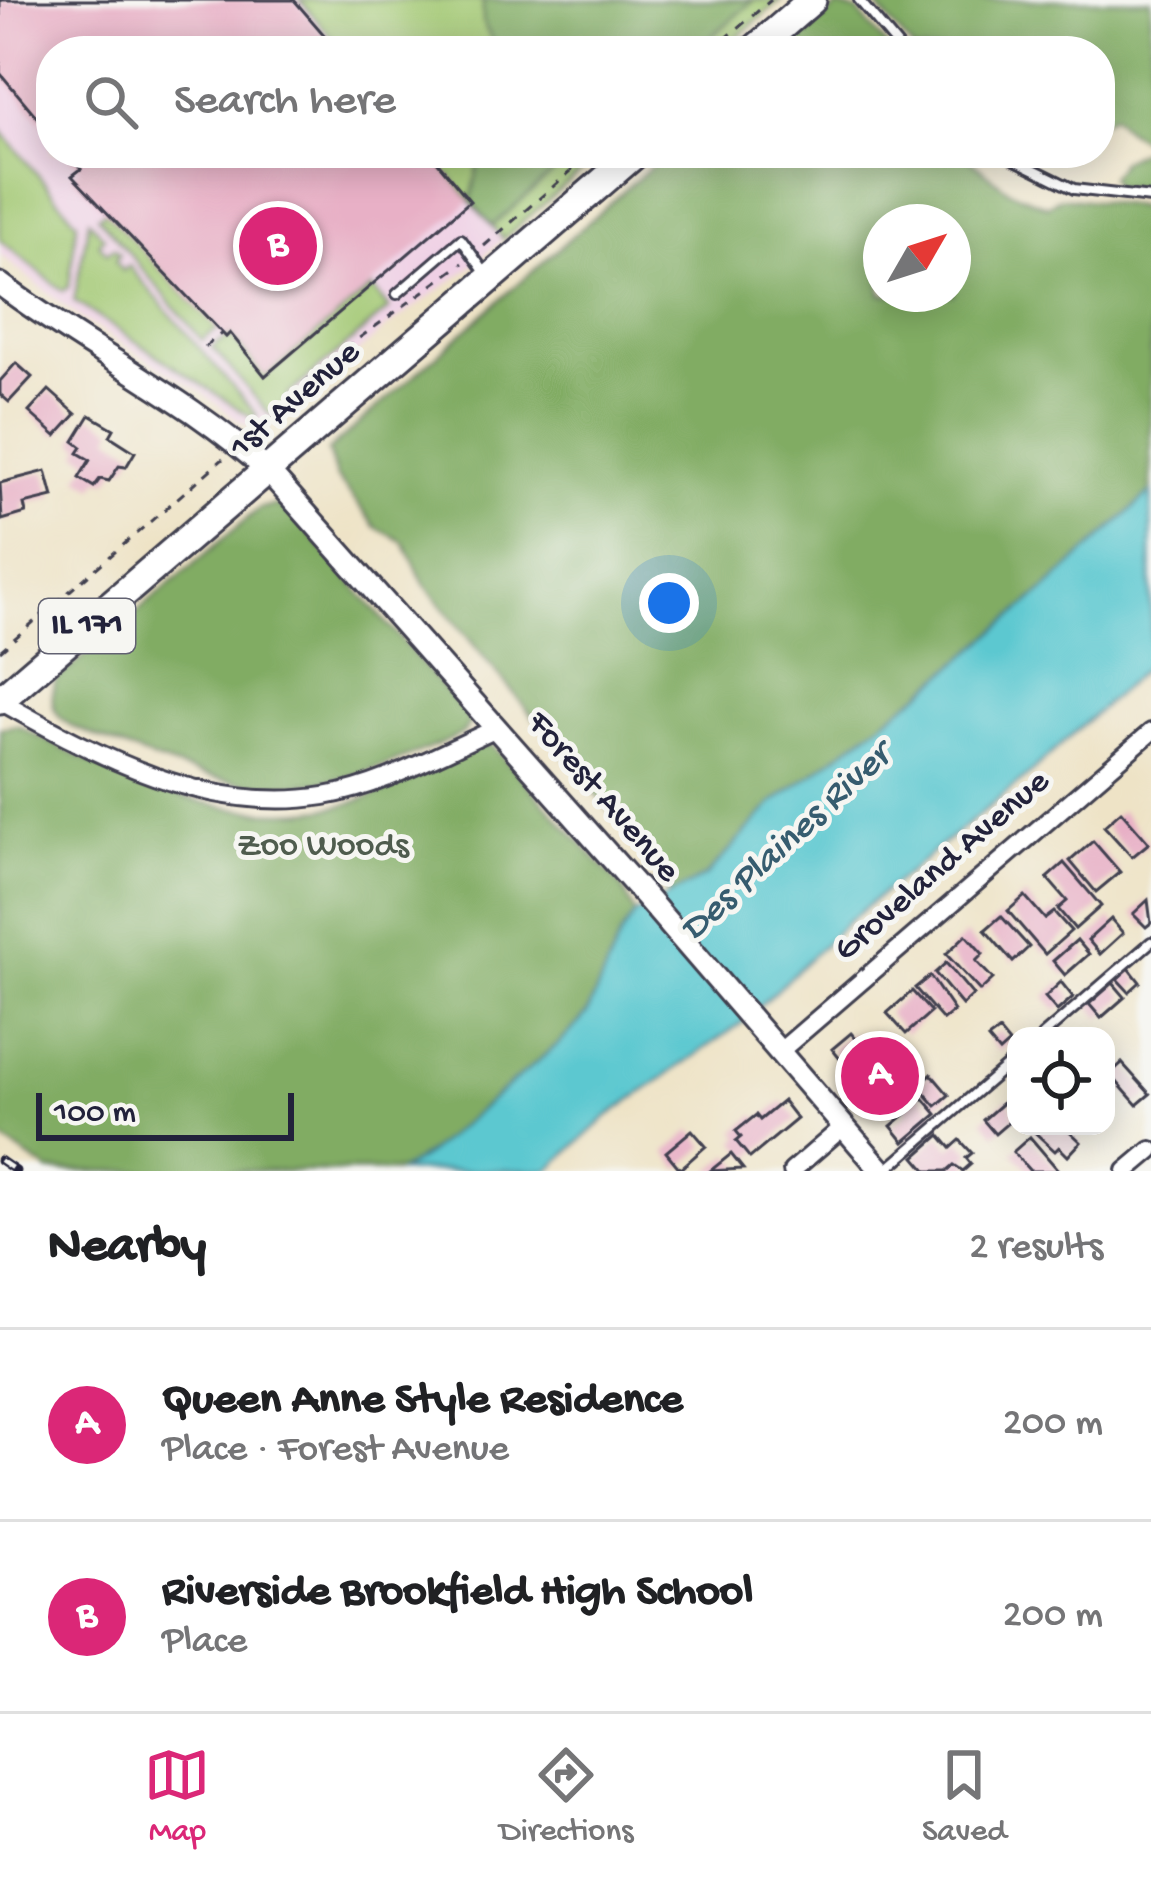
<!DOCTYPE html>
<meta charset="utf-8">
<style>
:root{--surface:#fff;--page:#f2f2f2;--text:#202124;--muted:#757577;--line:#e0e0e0;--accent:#db2777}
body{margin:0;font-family:"Gochi Hand",sans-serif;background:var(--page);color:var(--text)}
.controls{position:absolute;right:36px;bottom:36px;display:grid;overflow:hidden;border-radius:24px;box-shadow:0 6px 30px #0003}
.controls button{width:108px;height:108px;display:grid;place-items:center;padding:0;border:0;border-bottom:3px solid var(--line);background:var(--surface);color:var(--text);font:60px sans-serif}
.compass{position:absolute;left:863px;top:204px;width:108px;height:108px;border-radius:50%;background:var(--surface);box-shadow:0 6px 30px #0003;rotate:51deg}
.scale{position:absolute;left:36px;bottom:30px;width:258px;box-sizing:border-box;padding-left:12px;border:6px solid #22223b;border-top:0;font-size:33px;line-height:42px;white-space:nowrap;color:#22223b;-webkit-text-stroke:9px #f6f6f2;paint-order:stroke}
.you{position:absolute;left:669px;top:603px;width:42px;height:42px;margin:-30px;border:9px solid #fff;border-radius:50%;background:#1a73e8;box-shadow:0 0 0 18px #1a73e833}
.badge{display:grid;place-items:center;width:78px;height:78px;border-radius:50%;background:var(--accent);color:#fff;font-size:39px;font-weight:700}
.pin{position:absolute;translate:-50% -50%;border:6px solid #fff;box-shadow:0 3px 12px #0006}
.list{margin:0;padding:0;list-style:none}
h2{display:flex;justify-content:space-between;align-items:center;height:156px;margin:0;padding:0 48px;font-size:51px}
h2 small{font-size:39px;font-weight:400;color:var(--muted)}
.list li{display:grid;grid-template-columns:78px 1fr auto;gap:36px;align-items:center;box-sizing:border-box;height:192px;padding:0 48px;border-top:3px solid var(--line)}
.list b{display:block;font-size:45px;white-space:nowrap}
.list p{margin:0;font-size:39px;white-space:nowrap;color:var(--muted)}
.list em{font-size:39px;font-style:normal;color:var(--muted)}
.icon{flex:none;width:66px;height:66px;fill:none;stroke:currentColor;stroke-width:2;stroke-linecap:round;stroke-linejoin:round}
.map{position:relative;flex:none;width:1151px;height:1171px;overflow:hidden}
.search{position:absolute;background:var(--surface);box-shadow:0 6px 30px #0003;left:36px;right:36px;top:36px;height:132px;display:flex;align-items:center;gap:30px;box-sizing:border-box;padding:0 42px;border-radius:48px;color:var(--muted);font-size:45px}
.sheet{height:540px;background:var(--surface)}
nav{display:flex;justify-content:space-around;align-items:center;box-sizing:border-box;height:168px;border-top:3px solid var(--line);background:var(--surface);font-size:33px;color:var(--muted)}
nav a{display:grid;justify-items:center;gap:6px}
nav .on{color:var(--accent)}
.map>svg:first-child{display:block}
.built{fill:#efd0e5}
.green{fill:#a2c872;stroke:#627556;stroke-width:3}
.forest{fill:#81ac64;stroke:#526750;stroke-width:3;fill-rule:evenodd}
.water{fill:#5bc8d0;stroke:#3e7586;stroke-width:3}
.building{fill:#e8b0c6}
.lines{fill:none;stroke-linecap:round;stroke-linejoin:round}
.service-casing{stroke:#413f50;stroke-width:14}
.minor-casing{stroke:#413f50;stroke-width:22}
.tertiary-casing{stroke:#413f50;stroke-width:27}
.primary-casing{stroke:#413f50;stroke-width:33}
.path{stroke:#413f50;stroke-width:3;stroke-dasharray:9 9;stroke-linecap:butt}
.service{stroke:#fff;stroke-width:8}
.minor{stroke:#fff;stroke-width:16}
.tertiary{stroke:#fff;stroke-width:21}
.primary{stroke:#fff;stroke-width:27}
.rail-casing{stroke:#22223b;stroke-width:9}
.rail{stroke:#f6f6f2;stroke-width:4.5;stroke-dasharray:14;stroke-linecap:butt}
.labels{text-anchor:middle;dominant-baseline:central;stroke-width:10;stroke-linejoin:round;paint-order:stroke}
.shield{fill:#f6f6f2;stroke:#626272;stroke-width:3}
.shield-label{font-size:33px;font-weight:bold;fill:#22223b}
.street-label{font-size:36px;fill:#22223b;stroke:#f6f6f2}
.park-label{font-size:36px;fill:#4f5c4e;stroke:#f6f6f2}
.water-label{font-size:39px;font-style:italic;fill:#365c6f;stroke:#f6f6f2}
</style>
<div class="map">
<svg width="1151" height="1171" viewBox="0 0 1151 1171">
<rect width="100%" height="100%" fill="#f6f6f2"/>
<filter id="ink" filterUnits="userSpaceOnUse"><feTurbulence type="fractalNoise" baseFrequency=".00833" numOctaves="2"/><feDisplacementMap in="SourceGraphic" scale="24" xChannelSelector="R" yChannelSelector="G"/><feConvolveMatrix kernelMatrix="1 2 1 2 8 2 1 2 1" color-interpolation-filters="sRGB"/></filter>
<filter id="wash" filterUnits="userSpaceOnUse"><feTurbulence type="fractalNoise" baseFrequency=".004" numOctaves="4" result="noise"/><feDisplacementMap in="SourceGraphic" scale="48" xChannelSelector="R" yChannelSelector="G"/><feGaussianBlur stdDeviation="2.7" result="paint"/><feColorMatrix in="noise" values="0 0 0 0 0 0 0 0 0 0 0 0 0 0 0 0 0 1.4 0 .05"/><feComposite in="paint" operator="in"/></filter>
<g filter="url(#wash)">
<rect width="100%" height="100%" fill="#eee3c6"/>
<!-- built -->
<path class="built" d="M 0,0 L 303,0 L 345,51 L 51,51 L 51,153 L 431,153 L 503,239 L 467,270 L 386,328 L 275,423 L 263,429 L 242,423 L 197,389 L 80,318 L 0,255 Z"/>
<!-- green -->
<g class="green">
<path d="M 300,0 L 781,0 L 721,51 L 343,51 Z"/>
<path d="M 0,129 L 77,222 L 69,287 L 63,291 L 0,240 Z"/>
<path d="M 430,153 L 603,153 L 503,239 Z"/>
<path d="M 105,211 L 218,329 L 202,340 L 98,216 Z"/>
<path d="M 89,220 L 104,237 L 99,243 L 107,253 L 114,248 L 120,255 L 115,260 L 123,271 L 129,266 L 257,415 L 253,418 L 74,301 Z"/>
<path d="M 372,288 L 389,309 L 288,395 L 282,406 L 270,415 L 212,347 L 230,335 L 265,376 Z"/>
</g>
<!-- forest -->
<g class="forest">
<path d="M 483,0 L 754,0 L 695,51 L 498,51 L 483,23 Z"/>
<path d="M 872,0 L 1151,0 L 1151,145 L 1125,129 L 1113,115 L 1100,121 L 1100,51 L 914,51 Z"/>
<path d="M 838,6 L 858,12 L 891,51 L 786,51 Z"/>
<path d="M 1151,146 L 1151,187 L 1114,187 L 1110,177 L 1122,160 Z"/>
<path d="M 488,153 L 576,153 L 492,226 L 471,201 L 478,167 Z"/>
<path d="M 667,153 L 961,153 L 1010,191 L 1047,206 L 1061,197 L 1138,206 L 1151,219 L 1151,492 L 1045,590 L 923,692 L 773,803 L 707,875 L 671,895 L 643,851 L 424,584 L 404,542 L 376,527 L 336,477 L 328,451 ZM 881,222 L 953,222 L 953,294 L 881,294 Z"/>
<path d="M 276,505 L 295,517 L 466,715 L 470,722 L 464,732 C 446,744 424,750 404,758 C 271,812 198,778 73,727 C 53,714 48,704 56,680 L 260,508 Z"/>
<path d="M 17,725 C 116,779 244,837 358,801 C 397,788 436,765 475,748 L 492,745 L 623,889 L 635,914 L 621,935 L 587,1014 L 562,1041 L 428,1153 L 400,1171 L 49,1171 L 0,1138 L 0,728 Z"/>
</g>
<!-- water -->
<path class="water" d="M 1151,492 L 1151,662 L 1026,777 L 846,923 L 743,1022 L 607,1117 L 549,1170 L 400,1171 L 428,1153 L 562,1041 L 587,1014 L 621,935 L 635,914 L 707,875 L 773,803 L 923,692 L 1045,590 Z"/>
<g id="blocks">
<!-- building -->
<g class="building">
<path d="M 0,0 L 294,0 L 338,51 L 51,51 L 51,134 L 0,73 Z"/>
<path d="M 67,153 L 430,153 L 470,201 L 265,376 L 230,333 L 226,337 L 72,176 L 81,169 Z"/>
<path d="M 16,363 L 32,377 L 9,402 L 0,394 L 0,381 Z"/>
<path d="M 49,390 L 76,414 L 56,436 L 29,412 Z"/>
<path d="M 90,415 L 114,429 L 110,436 L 135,452 L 126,467 L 119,466 L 109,481 L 100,479 L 94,487 L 79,478 L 90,460 L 78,453 L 82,447 L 74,441 Z"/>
<path d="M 46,471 L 53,497 L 24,504 L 26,513 L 2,520 L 0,483 Z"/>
<path d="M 1121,811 L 1149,843 L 1132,857 L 1104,826 Z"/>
<path d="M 1093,841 L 1120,872 L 1096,892 L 1070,861 Z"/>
<path d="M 1064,863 L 1101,906 L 1075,929 L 1058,909 L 1067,901 L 1047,878 Z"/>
<path d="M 1025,896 L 1045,919 L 1054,912 L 1071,931 L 1045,954 L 1008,911 Z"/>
<path d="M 1148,900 L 1151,923 L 1146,927 L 1133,914 Z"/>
<path d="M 1001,916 L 1029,947 L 1013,962 L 985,930 Z"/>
<path d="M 1111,919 L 1123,933 L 1100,954 L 1088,940 Z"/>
<path d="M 966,935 L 983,954 L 976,961 L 993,979 L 980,991 L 946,954 Z"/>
<path d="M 1077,940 L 1089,954 L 1065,975 L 1053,961 Z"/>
<path d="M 946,963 L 973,995 L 962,1005 L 935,973 Z"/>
<path d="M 1129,968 L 1140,982 L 1129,992 L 1117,979 Z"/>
<path d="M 930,976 L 954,1011 L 943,1020 L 915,988 Z"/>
<path d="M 1061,982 L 1073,997 L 1057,1011 L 1045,997 Z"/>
<path d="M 1113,983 L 1125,997 L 1101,1018 L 1089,1004 Z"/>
<path d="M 912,991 L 931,1012 L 906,1034 L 887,1013 Z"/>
<path d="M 999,1031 L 1009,1043 L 999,1052 L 988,1039 Z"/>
<path d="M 851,1033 L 863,1047 L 859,1050 L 864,1057 L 849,1070 L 832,1049 Z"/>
<path d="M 888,1060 L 898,1072 L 888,1080 L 891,1084 L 872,1098 L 860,1082 Z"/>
<path d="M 1122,1063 L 1150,1094 L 1137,1105 L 1110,1074 Z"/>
<path d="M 913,1073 L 921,1083 L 931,1074 L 949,1095 L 936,1106 L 921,1089 L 918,1092 L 937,1114 L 904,1142 L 891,1126 L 908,1112 L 901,1104 L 908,1098 L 898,1086 Z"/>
<path d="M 1007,1099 L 1016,1116 L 995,1134 L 983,1120 Z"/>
<path d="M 783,1101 L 797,1119 L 750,1158 L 736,1141 L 741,1137 L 736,1131 L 756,1115 L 760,1120 Z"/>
<path d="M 1028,1126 L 1064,1126 L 1081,1142 L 1068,1156 L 1059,1147 L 1055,1151 Z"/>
<path d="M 692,1130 L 706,1146 L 680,1169 L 666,1152 Z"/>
<path d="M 940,1135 L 951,1148 L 960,1140 L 972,1153 L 966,1158 L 971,1164 L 963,1171 L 954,1165 L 947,1171 L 927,1171 L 915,1157 Z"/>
<path d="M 1030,1137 L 1059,1171 L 1030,1171 L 1013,1152 Z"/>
<path d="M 731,1154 L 743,1169 L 710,1171 Z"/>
</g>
</g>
</g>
<g filter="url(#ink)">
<use href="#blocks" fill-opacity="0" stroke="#413f50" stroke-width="3"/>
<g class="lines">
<!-- service casing -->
<g class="service-casing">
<g id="service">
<path d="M 859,0 L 902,51"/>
<path d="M 1001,153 L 1074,189 L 1151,198"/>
<path d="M 397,294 L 461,239 L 486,274"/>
<path d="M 1042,1036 L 1151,942"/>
<path d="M 885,1171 L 1016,1058"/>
</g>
</g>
<!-- minor casing -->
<g class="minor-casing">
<g id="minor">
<path d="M 0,701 C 97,756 207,815 324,796 C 384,786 442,752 497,728"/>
<path d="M 778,1053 L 1151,732"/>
<path d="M 792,1171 L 843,1127"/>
<path d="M 1126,1171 L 1151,1150"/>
</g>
</g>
<!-- tertiary casing -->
<g class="tertiary-casing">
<path id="tertiary" d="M 0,284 C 87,350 189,398 269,472 L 645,896 L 882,1171"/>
</g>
<!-- primary casing -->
<g class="primary-casing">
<g id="primary">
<path d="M 753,51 L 812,0"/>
<path d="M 0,700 L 636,153"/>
</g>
</g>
<!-- path -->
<g class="path">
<path d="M 711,51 L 771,0"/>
<path d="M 484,246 L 592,153"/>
<path d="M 205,347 L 222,333"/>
<path d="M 253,433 L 285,410 L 300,386 L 340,352 L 463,263"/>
<path d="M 0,651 L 223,459"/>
</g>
<!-- service -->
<use href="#service" class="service"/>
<!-- minor -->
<use href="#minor" class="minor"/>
<!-- tertiary -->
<use href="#tertiary" class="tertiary"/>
<!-- primary -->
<use href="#primary" class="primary"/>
<!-- rail casing -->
<g class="rail-casing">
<path id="rail" d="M 0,1160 L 16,1171"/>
</g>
<!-- rail -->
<use href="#rail" class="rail"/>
</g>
</g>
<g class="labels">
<!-- shield labels -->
<rect class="shield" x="39" y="599" width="96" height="54" rx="9"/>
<g class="shield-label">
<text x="87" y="626">IL 171</text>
</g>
<!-- street labels -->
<g class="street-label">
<text transform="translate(296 401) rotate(-41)">1st Avenue</text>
<text transform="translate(602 798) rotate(49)">Forest Avenue</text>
<text transform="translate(943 867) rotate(-41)">Groveland Avenue</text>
</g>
<!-- park labels -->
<g class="park-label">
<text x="323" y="847">Zoo Woods</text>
</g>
<!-- water labels -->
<g class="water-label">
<text transform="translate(787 844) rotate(-43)">Des Plaines River</text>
</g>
</g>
</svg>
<div class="controls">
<button><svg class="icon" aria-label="locate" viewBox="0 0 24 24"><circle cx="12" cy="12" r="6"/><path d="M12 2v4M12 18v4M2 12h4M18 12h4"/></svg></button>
</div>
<svg class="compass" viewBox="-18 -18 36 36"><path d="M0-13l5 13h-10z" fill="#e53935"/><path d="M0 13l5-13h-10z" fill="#757577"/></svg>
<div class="scale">100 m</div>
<div class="you"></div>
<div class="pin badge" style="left:880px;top:1076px">A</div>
<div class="pin badge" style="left:278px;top:246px">B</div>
<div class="search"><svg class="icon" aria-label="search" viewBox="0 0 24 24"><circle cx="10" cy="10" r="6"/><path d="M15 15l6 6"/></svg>Search here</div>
</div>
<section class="sheet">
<h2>Nearby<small>2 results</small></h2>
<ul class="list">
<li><span class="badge">A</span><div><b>Queen Anne Style Residence</b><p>Place · Forest Avenue</p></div><em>200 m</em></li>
<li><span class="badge">B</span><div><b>Riverside Brookfield High School</b><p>Place</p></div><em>200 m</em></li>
</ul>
</section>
<nav>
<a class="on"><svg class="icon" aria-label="map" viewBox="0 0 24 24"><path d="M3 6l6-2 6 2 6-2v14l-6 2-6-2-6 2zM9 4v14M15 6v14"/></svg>Map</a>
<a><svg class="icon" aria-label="directions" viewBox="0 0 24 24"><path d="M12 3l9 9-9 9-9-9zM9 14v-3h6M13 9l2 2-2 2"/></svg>Directions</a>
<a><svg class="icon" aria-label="saved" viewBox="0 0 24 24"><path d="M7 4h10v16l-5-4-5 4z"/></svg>Saved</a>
</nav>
